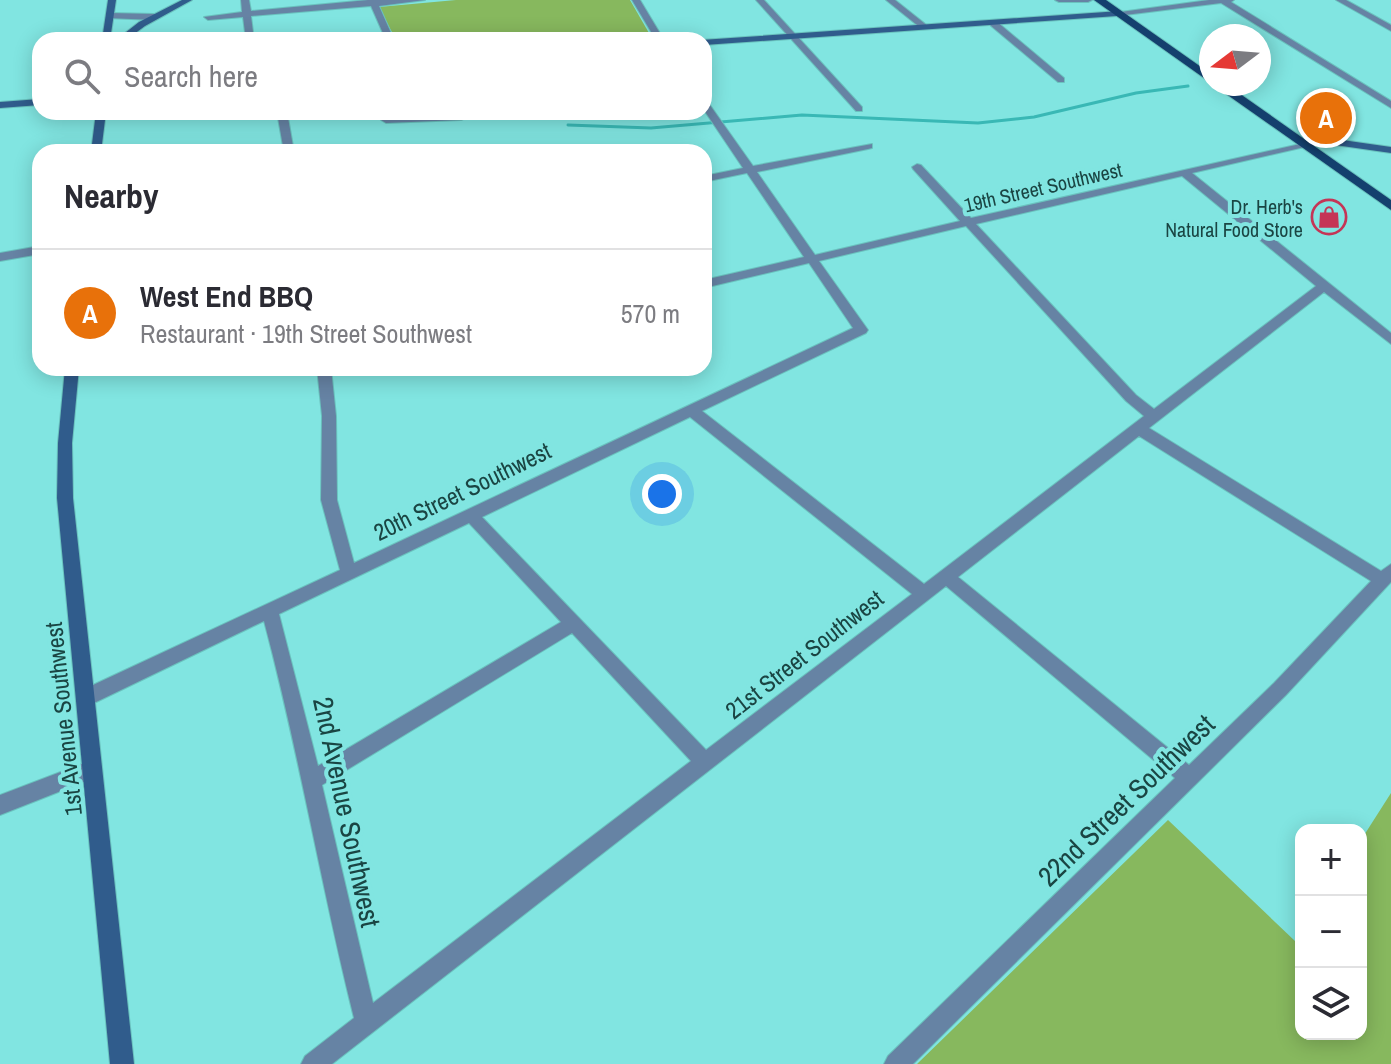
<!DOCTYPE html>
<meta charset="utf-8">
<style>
:root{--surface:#fff;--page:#f2f2f3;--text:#2b2b33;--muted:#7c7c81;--line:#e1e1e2;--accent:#b45309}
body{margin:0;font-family:"Archivo Narrow",sans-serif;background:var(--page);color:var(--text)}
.controls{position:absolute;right:24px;bottom:24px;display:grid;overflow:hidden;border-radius:16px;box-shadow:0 4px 20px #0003}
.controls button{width:72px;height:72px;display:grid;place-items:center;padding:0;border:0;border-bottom:2px solid var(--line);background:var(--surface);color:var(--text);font:40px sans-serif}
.compass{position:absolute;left:1199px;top:24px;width:72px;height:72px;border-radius:50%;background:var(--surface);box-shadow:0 4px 20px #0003;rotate:254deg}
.you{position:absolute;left:662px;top:494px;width:28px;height:28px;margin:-20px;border:6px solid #fff;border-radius:50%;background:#1a73e8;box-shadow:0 0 0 12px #1a73e833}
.badge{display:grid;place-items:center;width:52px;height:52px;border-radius:50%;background:var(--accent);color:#fff;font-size:26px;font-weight:700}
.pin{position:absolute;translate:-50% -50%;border:4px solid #fff;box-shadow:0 2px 8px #0006}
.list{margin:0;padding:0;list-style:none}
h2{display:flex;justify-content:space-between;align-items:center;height:104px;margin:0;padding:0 32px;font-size:34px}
h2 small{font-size:26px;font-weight:400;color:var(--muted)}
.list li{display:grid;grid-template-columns:52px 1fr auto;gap:24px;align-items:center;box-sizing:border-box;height:128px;padding:0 32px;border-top:2px solid var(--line)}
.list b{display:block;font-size:30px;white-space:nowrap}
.list p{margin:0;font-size:26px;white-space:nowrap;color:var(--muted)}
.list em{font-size:26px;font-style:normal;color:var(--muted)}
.icon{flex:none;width:44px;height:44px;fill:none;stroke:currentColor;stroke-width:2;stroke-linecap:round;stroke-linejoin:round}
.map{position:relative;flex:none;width:1391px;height:1064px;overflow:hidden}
.search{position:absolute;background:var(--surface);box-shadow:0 4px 20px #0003;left:32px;top:32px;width:680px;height:88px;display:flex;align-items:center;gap:20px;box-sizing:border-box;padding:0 28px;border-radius:24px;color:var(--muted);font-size:30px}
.panel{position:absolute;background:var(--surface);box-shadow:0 4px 20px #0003;left:32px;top:144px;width:680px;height:232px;border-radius:24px}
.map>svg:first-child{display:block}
.green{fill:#87b85e}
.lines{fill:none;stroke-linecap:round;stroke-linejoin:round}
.stream{stroke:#39b8b5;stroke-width:3}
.street-casing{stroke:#6ac2be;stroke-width:2}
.secondary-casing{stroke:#6ac2be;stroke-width:2}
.primary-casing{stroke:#6ac2be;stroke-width:2}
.street{fill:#6683a4;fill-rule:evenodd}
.secondary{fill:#305c8c;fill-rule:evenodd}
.primary{fill:#14406e;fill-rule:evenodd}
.labels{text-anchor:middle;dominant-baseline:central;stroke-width:8;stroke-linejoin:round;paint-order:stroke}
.far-street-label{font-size:20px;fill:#1a4543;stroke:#81e5e1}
.far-poi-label{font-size:20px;fill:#1a4543;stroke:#81e5e1;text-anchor:end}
.street-label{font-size:24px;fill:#1a4543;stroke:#81e5e1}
.near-street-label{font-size:28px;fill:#1a4543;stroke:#81e5e1}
</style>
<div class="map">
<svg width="1391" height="1064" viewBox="0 0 1391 1064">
<rect width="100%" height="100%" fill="#81e5e1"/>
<!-- green -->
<g class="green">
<path d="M 456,0 L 630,0 L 653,40 L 396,40 L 379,7 Z"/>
<path d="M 1391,793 L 1391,1064 L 917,1064 L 1168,820 L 1295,941 L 1301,933 L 1301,1034 L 1361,1034 L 1361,840 Z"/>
</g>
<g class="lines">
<!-- stream -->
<path class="stream" d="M 568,125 L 651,128 L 802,115 L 978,123 L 1034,117 L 1136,93 L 1188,86"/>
<!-- street casing -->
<g class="street-casing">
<g id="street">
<path d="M 241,0 L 249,0 L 251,11 L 368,0 L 425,0 L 379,6 L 394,40 L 386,40 L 371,6 L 251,16 L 254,40 L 246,40 L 243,17 L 208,20 L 204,17 L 242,12 Z"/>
<path d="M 632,0 L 640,0 L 664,40 L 656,40 Z"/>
<path d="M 756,0 L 764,0 L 862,107 L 862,111 L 856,111 Z"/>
<path d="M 886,0 L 895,0 L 929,27 L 922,29 Z"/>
<path d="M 1055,0 L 1092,0 L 1088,2 L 1059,2 Z"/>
<path d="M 1209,0 L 1234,0 L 1231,2 L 1391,101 L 1391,108 L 1221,3 L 1117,16 L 1113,13 Z"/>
<path d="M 1336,0 L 1346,0 L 1391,25 L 1391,31 Z"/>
<path d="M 110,13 L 155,14 L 159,17 L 155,20 L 107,18 L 107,14 Z"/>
<path d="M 990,21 L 996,21 L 1064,78 L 1064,82 L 1058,82 L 990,25 Z"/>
<path d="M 704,100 L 707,101 L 753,166 L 872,144 L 872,148 L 868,149 L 757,172 L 815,255 L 960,221 L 913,169 L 912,167 L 917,164 L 921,165 L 971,218 L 1309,142 L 1309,146 L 1192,173 L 1391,333 L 1391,344 L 1324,292 L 1149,428 L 1381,571 L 1391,564 L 1391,582 L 1286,695 L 913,1064 L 884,1064 L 888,1056 L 1175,778 L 946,586 L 332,1064 L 301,1064 L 305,1056 L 354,1018 C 321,886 299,752 264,621 L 92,704 L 85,706 L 78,704 L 76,698 L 78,692 L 340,570 L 321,500 L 322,416 L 317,368 L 331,368 L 336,416 L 337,500 L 354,563 L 853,328 L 809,263 L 704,288 L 704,280 L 804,257 L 747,173 L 704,182 L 704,176 L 743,168 L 704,110 ZM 1182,176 L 1316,286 L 1154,409 L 1136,395 L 976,224 ZM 966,226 L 1126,401 L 1144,416 L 924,584 L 702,411 L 866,333 L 868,330 L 819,261 ZM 690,417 L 912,594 L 706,750 L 482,517 ZM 1139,436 L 1371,581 L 1274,683 L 1189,765 L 958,577 ZM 469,523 L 561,622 L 318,766 L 279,614 ZM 572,633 L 691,761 L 373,1003 L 322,785 Z"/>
<path d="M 277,112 L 287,112 L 294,152 L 284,152 Z"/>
<path d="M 479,112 L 461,120 L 386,123 L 381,120 L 386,117 Z"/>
<path d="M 40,246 L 40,254 L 0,261 L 0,253 Z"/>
<path d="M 92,760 L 99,762 L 102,769 L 99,776 L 0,815 L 0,795 Z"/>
</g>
</g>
<!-- secondary casing -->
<g class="secondary-casing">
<g id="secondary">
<path d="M 108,0 L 116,0 L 110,40 L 102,40 Z"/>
<path d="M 182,0 L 192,0 L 145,26 L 126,40 L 116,40 L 139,22 Z"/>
<path d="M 1120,11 L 1120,15 L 1117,16 L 704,45 L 704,40 L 701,40 Z"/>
<path d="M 40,99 L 40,105 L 0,108 L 0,102 Z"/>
<path d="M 96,112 L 106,112 L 101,152 L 91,152 Z"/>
<path d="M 1328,138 L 1391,147 L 1391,153 L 1328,144 L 1305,147 L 1300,144 Z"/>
<path d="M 65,368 L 79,368 L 72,443 L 73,498 L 134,1064 L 110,1064 L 57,498 L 58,443 Z"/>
</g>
</g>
<!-- primary casing -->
<g class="primary-casing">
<g id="primary">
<path d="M 1094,0 L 1106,0 L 1211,74 L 1211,83 Z"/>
<path d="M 1212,84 L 1226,84 L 1391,200 L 1391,210 Z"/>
</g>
</g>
<!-- street -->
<use href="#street" class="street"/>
<!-- secondary -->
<use href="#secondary" class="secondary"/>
<!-- primary -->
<use href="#primary" class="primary"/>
</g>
<!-- icons -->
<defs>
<g id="shop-ring" transform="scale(1.8)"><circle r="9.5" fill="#81e5e1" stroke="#c53556" stroke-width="1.5"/><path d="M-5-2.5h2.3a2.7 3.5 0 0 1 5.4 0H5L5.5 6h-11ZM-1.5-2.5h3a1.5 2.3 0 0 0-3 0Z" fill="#c53556"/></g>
</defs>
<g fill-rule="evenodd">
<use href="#shop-ring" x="1329" y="217"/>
</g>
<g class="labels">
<!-- far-street labels -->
<g class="far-street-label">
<text transform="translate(1043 187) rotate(-13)">19th Street Southwest</text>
</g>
<!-- far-poi labels -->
<g class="far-poi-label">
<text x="1303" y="206">Dr. Herb's<tspan x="1303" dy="23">Natural Food Store</tspan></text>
</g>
<!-- street labels -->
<g class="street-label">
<text transform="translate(462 491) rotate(-26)">20th Street Southwest</text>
<text transform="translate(804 654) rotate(-38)">21st Street Southwest</text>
<text transform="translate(63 719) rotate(-96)">1st Avenue Southwest</text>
</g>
<!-- near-street labels -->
<g class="near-street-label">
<text transform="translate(1126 800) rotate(-44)">22nd Street Southwest</text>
<text transform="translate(347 812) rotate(78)">2nd Avenue Southwest</text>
</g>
</g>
</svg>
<div class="controls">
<button>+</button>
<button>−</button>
<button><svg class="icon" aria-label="layers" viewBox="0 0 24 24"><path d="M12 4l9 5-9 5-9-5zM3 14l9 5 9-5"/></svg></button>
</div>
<svg class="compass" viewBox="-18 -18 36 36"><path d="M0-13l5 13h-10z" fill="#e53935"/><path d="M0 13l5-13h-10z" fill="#7c7c81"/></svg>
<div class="you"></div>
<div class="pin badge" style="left:1326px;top:118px;background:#e8710a">A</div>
<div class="search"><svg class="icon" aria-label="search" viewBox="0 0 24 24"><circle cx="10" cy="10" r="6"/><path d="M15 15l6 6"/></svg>Search here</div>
<section class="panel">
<h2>Nearby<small></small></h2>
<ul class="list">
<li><span class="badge" style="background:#e8710a">A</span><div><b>West End BBQ</b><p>Restaurant · 19th Street Southwest</p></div><em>570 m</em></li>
</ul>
</section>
</div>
